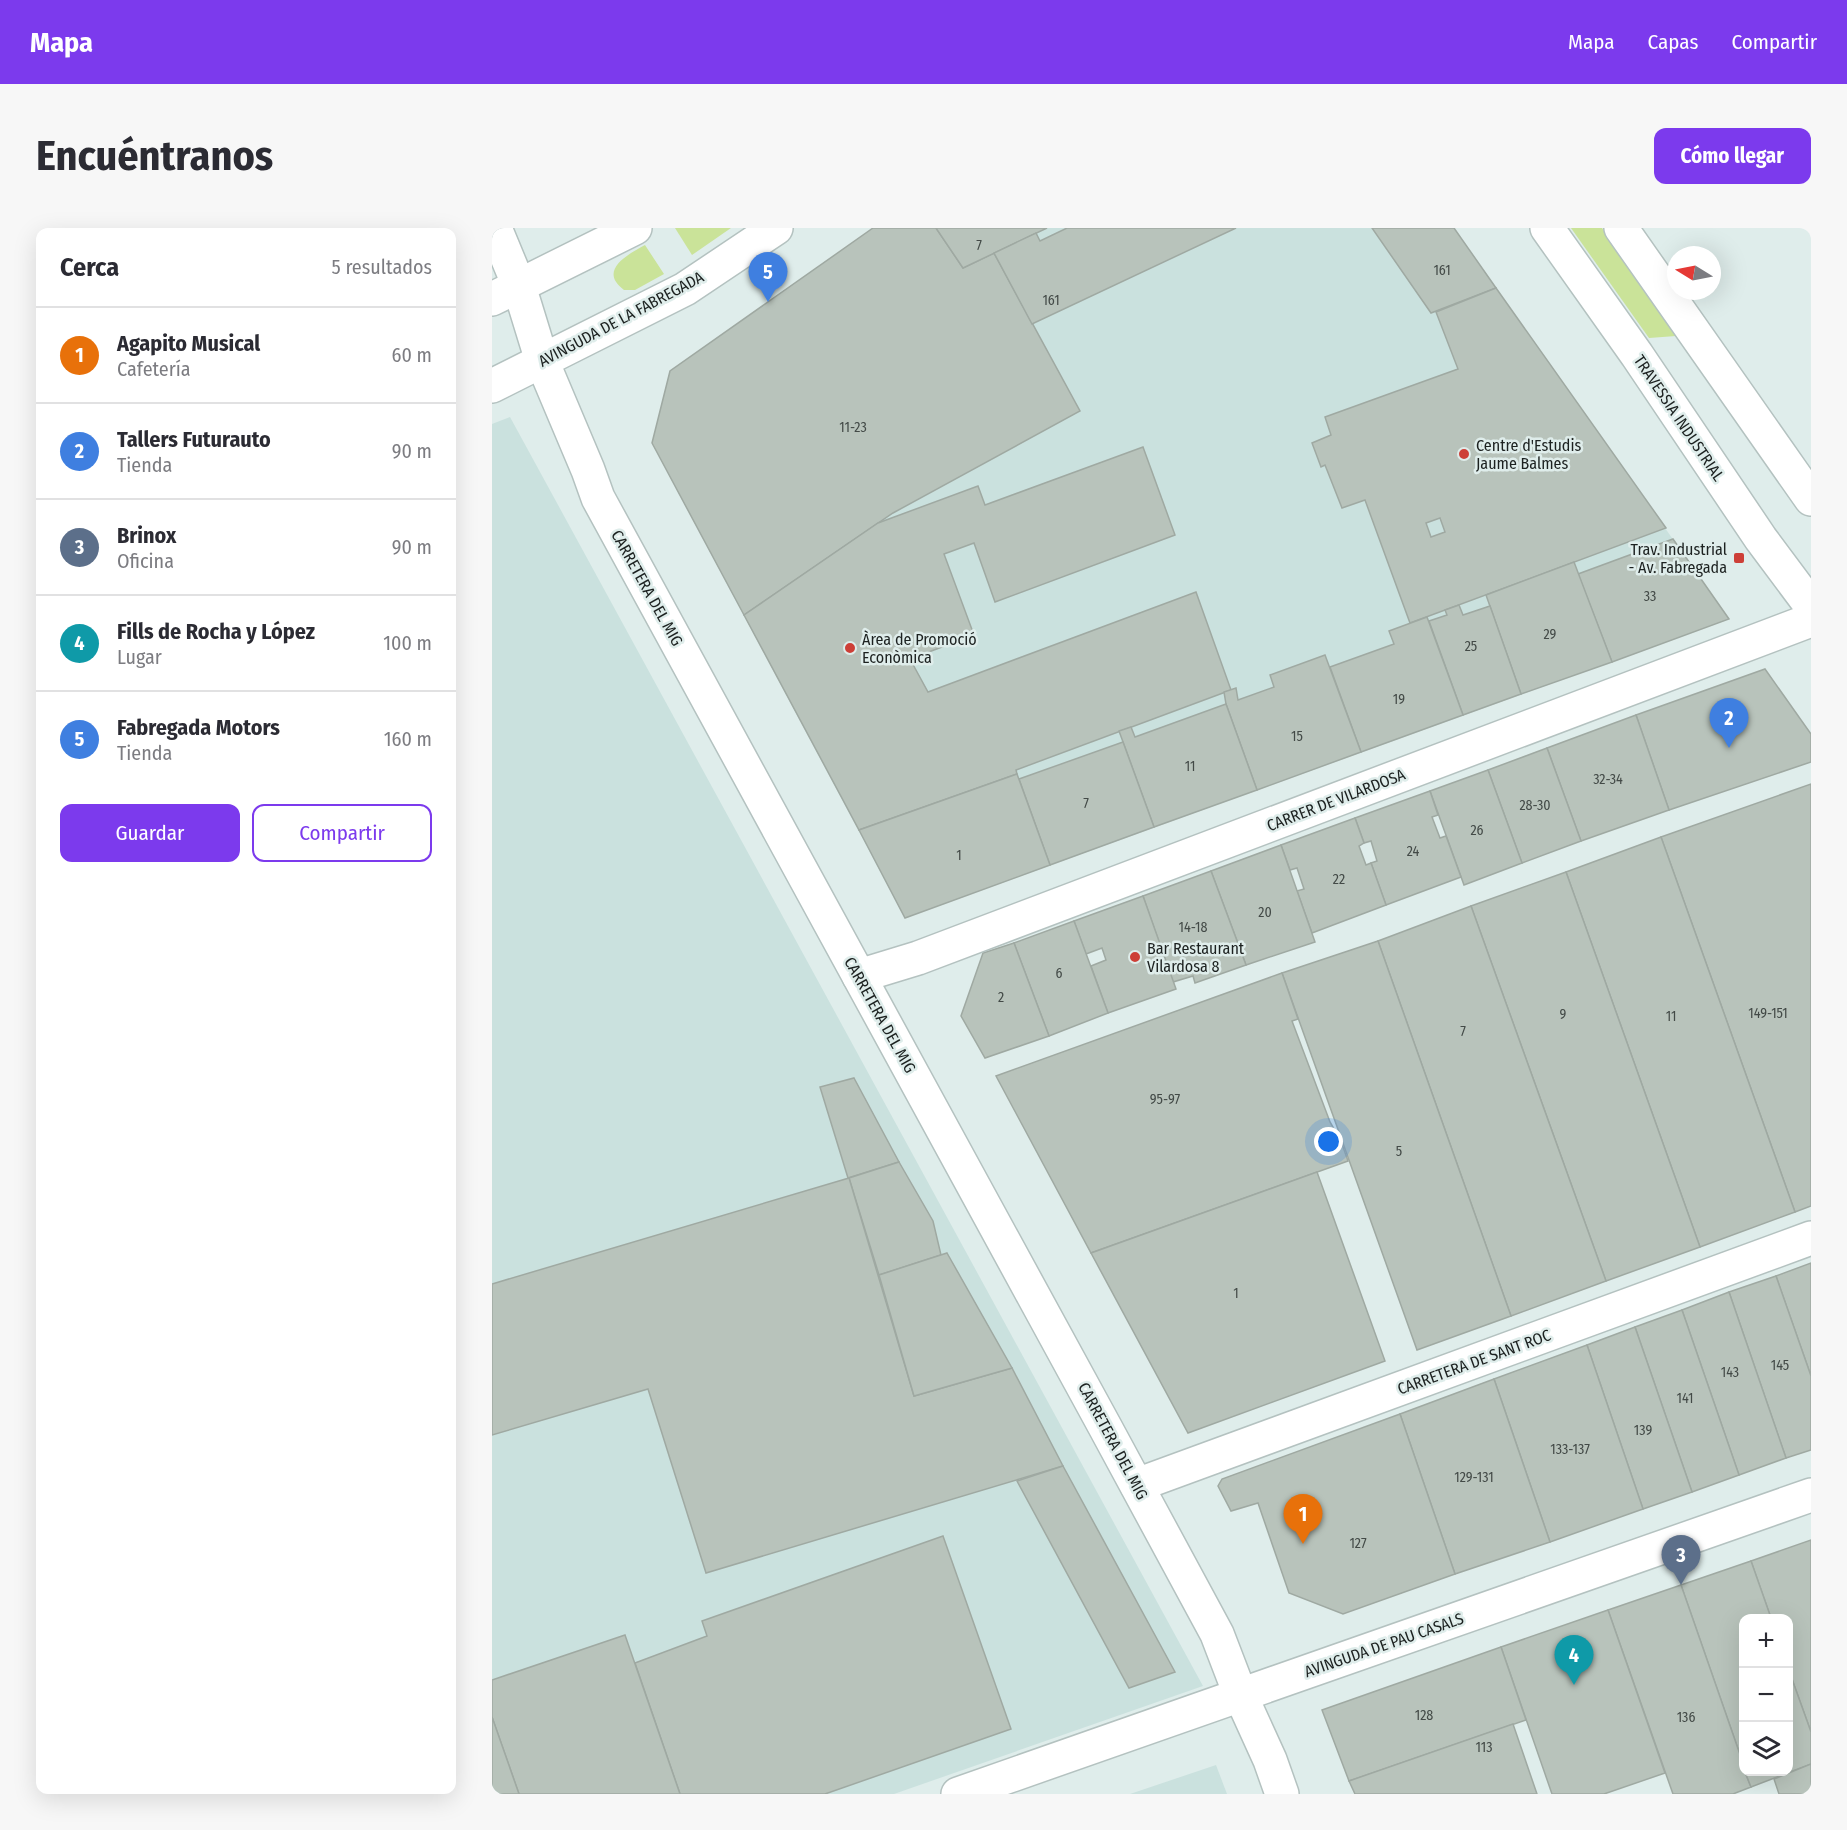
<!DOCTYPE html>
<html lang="es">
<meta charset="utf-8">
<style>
:root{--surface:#fff;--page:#f7f7f7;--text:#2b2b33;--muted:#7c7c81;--line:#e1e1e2;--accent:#7c3aed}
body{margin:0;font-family:"Fira Sans Condensed",sans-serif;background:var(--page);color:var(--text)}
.controls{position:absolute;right:18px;bottom:18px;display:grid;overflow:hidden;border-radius:12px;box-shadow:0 6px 24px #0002}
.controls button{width:54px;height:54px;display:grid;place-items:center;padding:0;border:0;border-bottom:2px solid var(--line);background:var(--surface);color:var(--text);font:30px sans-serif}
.compass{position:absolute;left:1175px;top:18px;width:54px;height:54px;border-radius:50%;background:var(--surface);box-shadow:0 6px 24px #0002;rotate:280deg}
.you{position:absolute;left:837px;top:914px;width:21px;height:21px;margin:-15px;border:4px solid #fff;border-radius:50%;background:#1a73e8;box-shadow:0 0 0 9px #1a73e833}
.badge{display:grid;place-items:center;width:39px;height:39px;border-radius:50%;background:var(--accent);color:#fff;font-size:20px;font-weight:700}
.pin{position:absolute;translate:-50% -50px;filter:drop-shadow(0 2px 3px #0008)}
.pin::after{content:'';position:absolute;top:32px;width:21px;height:18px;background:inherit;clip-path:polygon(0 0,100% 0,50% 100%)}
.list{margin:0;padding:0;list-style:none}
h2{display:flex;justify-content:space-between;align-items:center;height:78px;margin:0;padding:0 24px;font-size:26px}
h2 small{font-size:20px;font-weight:400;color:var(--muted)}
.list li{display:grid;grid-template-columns:39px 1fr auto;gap:18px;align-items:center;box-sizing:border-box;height:96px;padding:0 24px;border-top:2px solid var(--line)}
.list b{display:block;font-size:22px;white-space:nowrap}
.list p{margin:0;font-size:20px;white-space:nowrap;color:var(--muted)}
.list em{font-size:20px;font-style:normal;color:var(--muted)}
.actions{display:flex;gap:12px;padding:18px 24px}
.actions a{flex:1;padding:14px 0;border:2px solid var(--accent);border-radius:12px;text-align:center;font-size:21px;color:var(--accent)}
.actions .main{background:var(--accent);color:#fff}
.icon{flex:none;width:33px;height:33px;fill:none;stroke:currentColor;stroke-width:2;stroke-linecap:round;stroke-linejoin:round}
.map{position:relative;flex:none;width:1319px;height:1566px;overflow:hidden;border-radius:12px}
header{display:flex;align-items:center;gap:36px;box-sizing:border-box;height:84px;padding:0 30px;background:var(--accent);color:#fff}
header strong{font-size:28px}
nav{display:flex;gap:33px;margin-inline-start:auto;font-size:21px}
.intro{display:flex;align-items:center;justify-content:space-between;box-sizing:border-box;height:144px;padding:0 36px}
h1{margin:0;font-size:42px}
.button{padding:15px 27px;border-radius:12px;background:var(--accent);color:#fff;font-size:21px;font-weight:700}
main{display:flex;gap:36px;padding:0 36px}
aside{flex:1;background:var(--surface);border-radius:12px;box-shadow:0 6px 24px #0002}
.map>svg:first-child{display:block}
.built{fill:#cae1de}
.green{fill:#cae399}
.building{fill:#b8c3bb;stroke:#9fa9a2;stroke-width:1.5;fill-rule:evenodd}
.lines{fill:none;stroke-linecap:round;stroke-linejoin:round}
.minor-casing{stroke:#b4c2c0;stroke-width:36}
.minor{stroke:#fff;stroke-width:33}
.poi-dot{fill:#cd3f37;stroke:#dfedeb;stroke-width:2}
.labels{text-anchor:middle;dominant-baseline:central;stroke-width:5;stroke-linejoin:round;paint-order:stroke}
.number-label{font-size:14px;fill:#434a47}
.street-label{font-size:16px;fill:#1c2120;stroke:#dfedeb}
.poi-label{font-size:16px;fill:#1c2120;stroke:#dfedeb;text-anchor:start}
</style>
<header>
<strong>Mapa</strong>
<nav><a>Mapa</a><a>Capas</a><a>Compartir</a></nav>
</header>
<div class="intro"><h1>Encuéntranos</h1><a class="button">Cómo llegar</a></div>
<main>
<aside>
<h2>Cerca<small>5 resultados</small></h2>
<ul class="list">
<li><span class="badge" style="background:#e8710a">1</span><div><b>Agapito Musical</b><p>Cafetería</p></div><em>60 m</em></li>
<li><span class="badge" style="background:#3f7fe0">2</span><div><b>Tallers Futurauto</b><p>Tienda</p></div><em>90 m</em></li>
<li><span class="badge" style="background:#5c6f8a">3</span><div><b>Brinox</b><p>Oficina</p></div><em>90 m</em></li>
<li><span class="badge" style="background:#0f9aa8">4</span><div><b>Fills de Rocha y López</b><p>Lugar</p></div><em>100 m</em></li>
<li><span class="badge" style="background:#3f7fe0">5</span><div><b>Fabregada Motors</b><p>Tienda</p></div><em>160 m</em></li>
</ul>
<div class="actions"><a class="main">Guardar</a><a>Compartir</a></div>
</aside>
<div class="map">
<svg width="1319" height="1566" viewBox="0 0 1319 1566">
<rect width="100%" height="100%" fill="#dfedeb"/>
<!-- built -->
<g class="built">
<path d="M 381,0 L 962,0 L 1237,391 L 413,690 L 160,215 L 178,143 Z"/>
<path d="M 18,189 L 711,1458 L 402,1566 L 0,1566 L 0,196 Z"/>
<path d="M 724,1537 L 735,1566 L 638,1566 Z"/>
</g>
<!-- green -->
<g class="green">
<path d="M 183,0 L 239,0 L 200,27 Z"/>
<path d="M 1079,0 L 1110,0 L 1184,108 L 1157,110 Z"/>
<path d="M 153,17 L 172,46 L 143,62 L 132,62 C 105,42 137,26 153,17 Z"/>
</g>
<!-- building -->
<g class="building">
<path d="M 381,0 L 444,0 L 471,40 L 502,25 L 588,183 L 401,285 L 252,387 L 160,215 L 178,143 Z"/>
<path d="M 444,0 L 555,0 L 471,40 Z"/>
<path d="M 575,0 L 744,0 L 540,96 L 502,25 L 544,5 L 548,13 Z"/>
<path d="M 880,0 L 962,0 L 1004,60 L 939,85 Z"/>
<path d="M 1004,60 L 1174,300 L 918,395 L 873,272 L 850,280 L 833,237 L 829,239 L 820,215 L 839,207 L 833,189 L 966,141 L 944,84 ZM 948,290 L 953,304 L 939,309 L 934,295 Z"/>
<path d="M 651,219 L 683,307 L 503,374 L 482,315 L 452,326 L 482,407 L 418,431 L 436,464 L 704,364 L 739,462 L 524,542 L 525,546 L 367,602 L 252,387 L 386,295 L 486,258 L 493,277 Z"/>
<path d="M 1181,311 L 1237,391 L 1120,434 L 1086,346 Z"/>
<path d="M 1082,334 L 1120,434 L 1029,466 L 994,367 Z"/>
<path d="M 967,377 L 971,387 L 998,378 L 1029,466 L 971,487 L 937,393 L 955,387 L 953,382 Z"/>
<path d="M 935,389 L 971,487 L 869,524 L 838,439 L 902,416 L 897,403 Z"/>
<path d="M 833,427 L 869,524 L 765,562 L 734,476 L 732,464 L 744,460 L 746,472 L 782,459 L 778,447 Z"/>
<path d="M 1273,441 L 1319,506 L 1319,534 L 1177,582 L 1144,487 Z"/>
<path d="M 734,476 L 765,562 L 662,599 L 627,503 L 639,499 L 643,509 Z"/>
<path d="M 1144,487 L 1177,582 L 1089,613 L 1055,520 Z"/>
<path d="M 631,514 L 662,599 L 558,637 L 527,551 Z"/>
<path d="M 1055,520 L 1089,613 L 1030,635 L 996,542 Z"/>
<path d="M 996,542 L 1030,635 L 972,657 L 938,563 Z"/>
<path d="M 525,546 L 558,637 L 413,690 L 367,602 Z"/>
<path d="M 1319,556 L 1319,978 L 1303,984 L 1169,609 Z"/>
<path d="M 938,563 L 946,587 L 940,589 L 948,610 L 954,608 L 969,649 L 894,677 L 879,635 L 885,633 L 879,613 L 872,615 L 863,590 Z"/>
<path d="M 863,590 L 872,615 L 867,618 L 874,637 L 879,635 L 894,677 L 820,705 L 805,663 L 812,661 L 805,640 L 798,642 L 789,617 Z"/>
<path d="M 1169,609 L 1303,984 L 1208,1019 L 1074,644 Z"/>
<path d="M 789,617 L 823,714 L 754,737 L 719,643 Z"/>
<path d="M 719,643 L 754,737 L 703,755 L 701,748 L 681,754 L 651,668 Z"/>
<path d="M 1074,644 L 1208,1019 L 1114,1053 L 979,678 Z"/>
<path d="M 651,668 L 684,761 L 616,785 L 599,738 L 614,732 L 610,720 L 594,726 L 582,693 Z"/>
<path d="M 979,678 L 1114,1053 L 1019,1088 L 886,713 Z"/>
<path d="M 582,693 L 616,785 L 557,808 L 522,715 Z"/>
<path d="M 886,713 L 1019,1088 L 925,1122 L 790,745 Z"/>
<path d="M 522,715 L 557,808 L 493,830 L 469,788 L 491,725 Z"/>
<path d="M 790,745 L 806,791 L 800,793 L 838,894 L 849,913 L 856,933 L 599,1025 L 504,848 Z"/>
<path d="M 362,850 L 407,934 L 356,950 L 328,859 Z"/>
<path d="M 407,934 L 441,993 L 449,1027 L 387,1047 L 357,950 Z"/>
<path d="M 825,944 L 893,1133 L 696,1205 L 599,1025 Z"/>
<path d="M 357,950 L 422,1168 L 520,1140 L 571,1238 L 214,1345 L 156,1161 L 0,1207 L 0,1056 Z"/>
<path d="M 455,1025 L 520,1140 L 422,1168 L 387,1047 Z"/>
<path d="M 1319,1035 L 1319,1148 L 1284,1048 Z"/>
<path d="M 1284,1048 L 1319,1148 L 1319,1222 L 1294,1230 L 1237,1064 Z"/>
<path d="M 1237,1064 L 1294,1230 L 1247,1247 L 1190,1082 Z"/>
<path d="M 1190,1082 L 1247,1247 L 1200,1264 L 1143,1099 Z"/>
<path d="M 1143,1099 L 1200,1264 L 1151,1281 L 1095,1117 Z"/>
<path d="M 1095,1117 L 1151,1281 L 1058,1314 L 1002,1151 Z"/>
<path d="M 1002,1151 L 1058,1314 L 963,1346 L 908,1186 Z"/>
<path d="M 908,1186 L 963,1346 L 851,1386 L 797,1365 L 766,1275 L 739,1283 L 726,1258 L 730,1251 Z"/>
<path d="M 571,1238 L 683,1444 L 637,1460 L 525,1253 Z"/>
<path d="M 451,1308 L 519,1501 L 333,1566 L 188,1566 L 143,1435 L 215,1408 L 210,1393 Z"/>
<path d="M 1319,1312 L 1319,1504 L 1296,1440 L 1296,1390 L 1279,1390 L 1259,1333 Z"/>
<path d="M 1259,1333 L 1279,1390 L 1252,1390 L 1252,1538 L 1189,1357 Z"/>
<path d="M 1189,1357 L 1252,1538 L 1252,1544 L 1253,1544 L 1259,1559 L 1241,1566 L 1181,1566 L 1116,1382 Z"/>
<path d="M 1116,1382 L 1173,1545 L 1112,1566 L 1060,1566 L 1009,1419 Z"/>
<path d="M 133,1407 L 188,1566 L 27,1566 L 0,1489 L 0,1452 Z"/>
<path d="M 1009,1419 L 1034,1492 L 857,1553 L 830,1482 Z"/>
<path d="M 1296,1440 L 1319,1504 L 1319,1536 L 1259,1559 L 1253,1544 L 1296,1544 Z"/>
<path d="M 0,1489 L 27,1566 L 0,1566 Z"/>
<path d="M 1021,1496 L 1045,1566 L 863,1566 L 857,1553 Z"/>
<path d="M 1319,1536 L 1319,1566 L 1287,1566 L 1282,1551 Z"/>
</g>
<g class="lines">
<!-- minor casing -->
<g class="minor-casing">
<g id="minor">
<path d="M 3,0 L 27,58 L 50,133 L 96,242 L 106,270 L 612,1197 L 725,1406 L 748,1466 L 778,1532 L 790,1566"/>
<path d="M 1055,0 L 1145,127 L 1269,311 L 1319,378"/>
<path d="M 1129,0 L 1319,271"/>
<path d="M 0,71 L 143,0"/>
<path d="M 0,158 L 193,61 L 284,0"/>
<path d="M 367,748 L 426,730 L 1319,392"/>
<path d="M 645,1257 L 1319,1010"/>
<path d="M 466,1566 L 1319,1267"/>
</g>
</g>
<!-- minor -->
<use href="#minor" class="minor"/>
</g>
<!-- markers -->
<g class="poi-dot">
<circle cx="972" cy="226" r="6"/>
<rect x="1241" y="324" width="12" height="12" rx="3"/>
<circle cx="358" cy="420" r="6"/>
<circle cx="643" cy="729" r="6"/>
</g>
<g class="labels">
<!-- number labels -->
<g class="number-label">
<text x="487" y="17">7</text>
<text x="950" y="42">161</text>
<text x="559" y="72">161</text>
<text x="361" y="199">11-23</text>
<text x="1158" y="368">33</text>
<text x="1058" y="406">29</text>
<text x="979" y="418">25</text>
<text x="907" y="471">19</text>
<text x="805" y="508">15</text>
<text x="698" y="538">11</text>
<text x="1116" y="551">32-34</text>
<text x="594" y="575">7</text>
<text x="1043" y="577">28-30</text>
<text x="985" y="602">26</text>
<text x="921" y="623">24</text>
<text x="467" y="627">1</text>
<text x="847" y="651">22</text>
<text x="773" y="684">20</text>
<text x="701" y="699">14-18</text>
<text x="567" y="745">6</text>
<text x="509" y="769">2</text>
<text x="1276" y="785">149-151</text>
<text x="1071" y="786">9</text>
<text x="1179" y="788">11</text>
<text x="971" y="803">7</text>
<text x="673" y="871">95-97</text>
<text x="907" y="923">5</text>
<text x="744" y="1065">1</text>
<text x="1288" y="1137">145</text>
<text x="1238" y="1144">143</text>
<text x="1193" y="1170">141</text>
<text x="1151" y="1202">139</text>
<text x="1078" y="1221">133-137</text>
<text x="982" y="1249">129-131</text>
<text x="866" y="1315">127</text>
<text x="932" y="1487">128</text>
<text x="1194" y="1489">136</text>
<text x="992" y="1519">113</text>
</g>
<!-- street labels -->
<g class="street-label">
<text transform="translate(129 91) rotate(-28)">AVINGUDA DE LA FABREGADA</text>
<text transform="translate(1187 190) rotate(56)">TRAVESSIA INDUSTRIAL</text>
<text transform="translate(155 360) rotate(61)">CARRETERA DEL MIG</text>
<text transform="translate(844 572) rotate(-21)">CARRER DE VILARDOSA</text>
<text transform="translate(388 787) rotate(61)">CARRETERA DEL MIG</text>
<text transform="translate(982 1134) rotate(-20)">CARRETERA DE SANT ROC</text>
<text transform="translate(621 1213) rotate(62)">CARRETERA DEL MIG</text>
<text transform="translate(892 1417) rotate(-19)">AVINGUDA DE PAU CASALS</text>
</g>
<!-- poi labels -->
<g class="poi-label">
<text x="984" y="217">Centre d'Estudis<tspan x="984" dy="18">Jaume Balmes</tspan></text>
<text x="1235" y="321" text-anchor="end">Trav. Industrial<tspan x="1235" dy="18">- Av. Fabregada</tspan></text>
<text x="370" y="411">Àrea de Promoció<tspan x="370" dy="18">Econòmica</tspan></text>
<text x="655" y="720">Bar Restaurant<tspan x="655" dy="18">Vilardosa 8</tspan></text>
</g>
</g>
</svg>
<div class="controls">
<button>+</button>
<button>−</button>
<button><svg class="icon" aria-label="layers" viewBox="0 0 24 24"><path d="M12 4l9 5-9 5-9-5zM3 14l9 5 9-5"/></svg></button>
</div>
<svg class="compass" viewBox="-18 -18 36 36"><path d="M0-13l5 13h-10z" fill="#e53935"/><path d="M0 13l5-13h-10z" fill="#7c7c81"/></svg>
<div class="you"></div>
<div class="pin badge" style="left:811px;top:1316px;background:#e8710a">1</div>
<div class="pin badge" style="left:1237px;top:520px;background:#3f7fe0">2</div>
<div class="pin badge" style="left:1189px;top:1357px;background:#5c6f8a">3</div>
<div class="pin badge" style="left:1082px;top:1457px;background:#0f9aa8">4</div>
<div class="pin badge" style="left:276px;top:74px;background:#3f7fe0">5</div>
</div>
</main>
